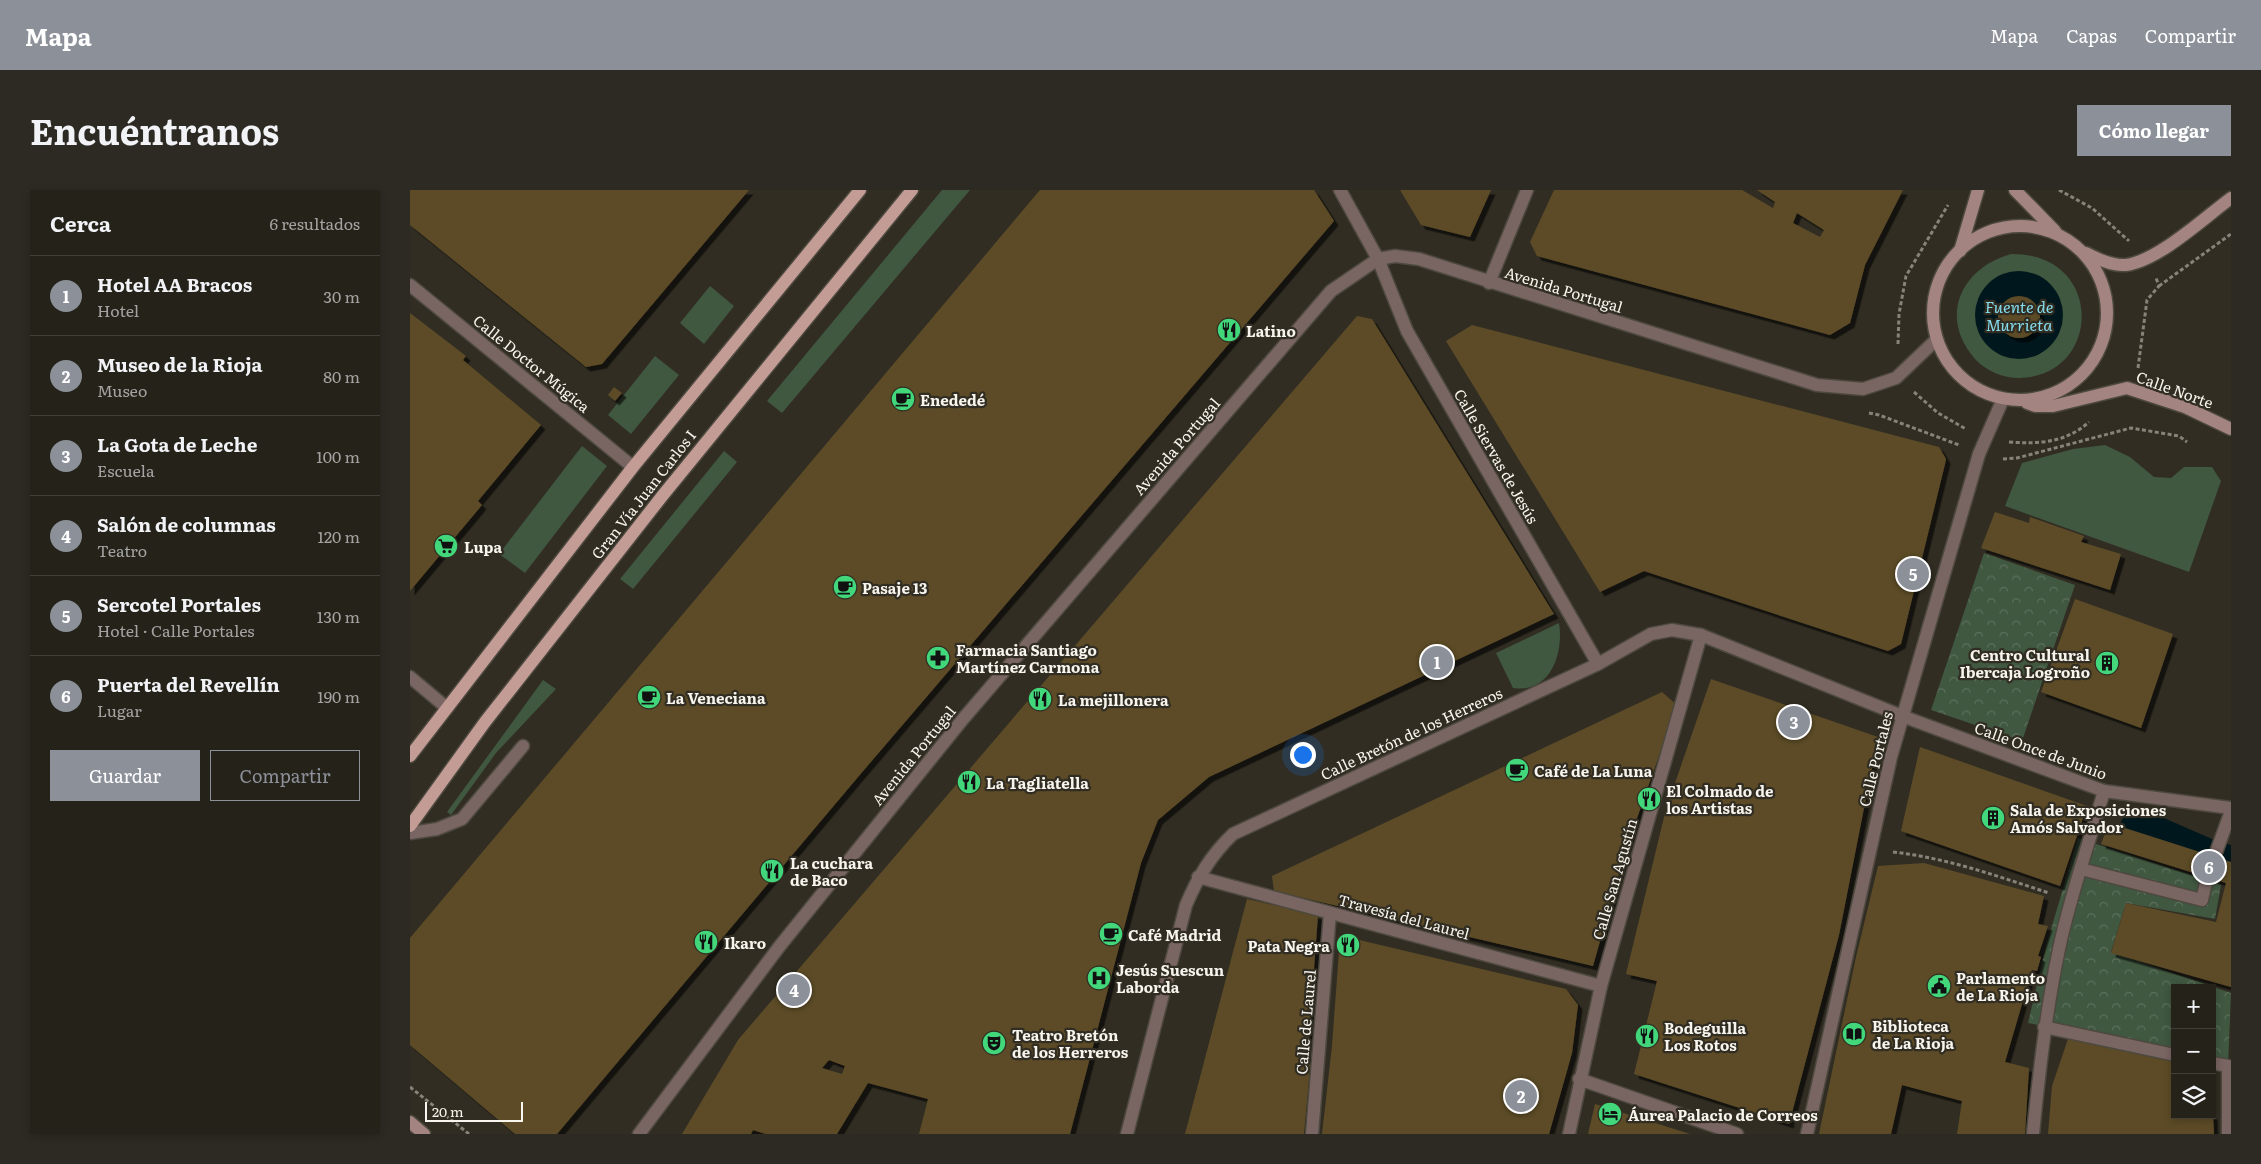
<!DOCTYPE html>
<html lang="es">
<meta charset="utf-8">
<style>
:root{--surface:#25221a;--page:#2d2a23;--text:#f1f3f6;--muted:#a3a4a2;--line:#423f39;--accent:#8c9099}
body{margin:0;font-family:Literata,serif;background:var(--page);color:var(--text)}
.controls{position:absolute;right:15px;bottom:15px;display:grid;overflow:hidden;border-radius:0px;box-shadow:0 2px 8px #0003}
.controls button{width:45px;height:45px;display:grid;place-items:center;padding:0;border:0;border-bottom:1px solid var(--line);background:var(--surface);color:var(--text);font:25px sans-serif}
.scale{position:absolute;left:15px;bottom:12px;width:98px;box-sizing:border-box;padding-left:5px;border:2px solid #f8f5ee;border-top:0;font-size:14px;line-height:18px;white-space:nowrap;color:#f8f5ee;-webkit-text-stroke:4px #312d22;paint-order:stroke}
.you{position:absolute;left:892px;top:564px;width:18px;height:18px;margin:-12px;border:4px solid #fff;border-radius:50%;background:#1a73e8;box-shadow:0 0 0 8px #1a73e833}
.badge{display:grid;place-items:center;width:32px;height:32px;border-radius:50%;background:var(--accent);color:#fff;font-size:16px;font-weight:700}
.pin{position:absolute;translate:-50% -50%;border:2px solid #fff;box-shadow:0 1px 5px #0006}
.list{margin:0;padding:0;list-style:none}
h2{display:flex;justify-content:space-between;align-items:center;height:65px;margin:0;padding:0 20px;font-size:21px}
h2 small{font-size:16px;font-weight:400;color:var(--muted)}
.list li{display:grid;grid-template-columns:32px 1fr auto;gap:15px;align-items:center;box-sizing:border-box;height:80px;padding:0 20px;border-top:1px solid var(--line)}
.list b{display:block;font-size:19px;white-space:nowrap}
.list p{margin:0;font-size:16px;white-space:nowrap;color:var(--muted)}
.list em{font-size:16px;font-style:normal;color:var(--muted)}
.actions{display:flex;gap:10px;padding:15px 20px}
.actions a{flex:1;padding:11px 0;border:1px solid var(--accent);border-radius:0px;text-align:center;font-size:18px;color:var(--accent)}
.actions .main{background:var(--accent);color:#fff}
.icon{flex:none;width:28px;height:28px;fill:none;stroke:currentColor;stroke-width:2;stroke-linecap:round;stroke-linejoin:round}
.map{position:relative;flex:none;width:1821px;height:944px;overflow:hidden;border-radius:0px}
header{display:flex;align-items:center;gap:30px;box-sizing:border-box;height:70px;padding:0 25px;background:var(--accent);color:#fff}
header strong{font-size:24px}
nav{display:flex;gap:28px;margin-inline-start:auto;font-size:18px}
.intro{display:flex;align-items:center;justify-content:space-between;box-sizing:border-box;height:120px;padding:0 30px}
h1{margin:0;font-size:35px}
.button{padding:12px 22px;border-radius:0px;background:var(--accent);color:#fff;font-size:18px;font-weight:700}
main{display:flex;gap:30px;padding:0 30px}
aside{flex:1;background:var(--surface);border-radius:0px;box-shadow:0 2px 8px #0003}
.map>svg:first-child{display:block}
.green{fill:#405740;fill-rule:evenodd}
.park{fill:url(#park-crowns)}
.water{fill:#00181d}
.building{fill:#5c4c28;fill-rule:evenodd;filter:url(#shadow)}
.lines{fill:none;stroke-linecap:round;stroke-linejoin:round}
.pedestrian-tunnel{stroke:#4f4b41;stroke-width:12;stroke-dasharray:12 6;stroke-linecap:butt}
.service-casing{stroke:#4d493f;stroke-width:15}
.pedestrian-casing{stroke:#4d493f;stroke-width:15}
.minor-casing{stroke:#4d493f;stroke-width:15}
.secondary-casing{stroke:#4d493f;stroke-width:15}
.primary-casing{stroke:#4d493f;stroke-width:15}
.path{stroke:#87837a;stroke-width:3;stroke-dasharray:4 2.5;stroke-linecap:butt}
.service{stroke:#796562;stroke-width:12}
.pedestrian{stroke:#796562;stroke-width:12}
.minor{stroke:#796562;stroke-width:12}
.secondary{stroke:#a38480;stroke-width:12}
.primary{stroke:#c49c96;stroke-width:12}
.labels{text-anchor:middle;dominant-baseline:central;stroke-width:4.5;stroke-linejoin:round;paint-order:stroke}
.street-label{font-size:15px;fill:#f8f5ee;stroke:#312d22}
.poi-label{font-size:15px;font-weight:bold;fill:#f8f5ee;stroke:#312d22;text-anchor:start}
.water-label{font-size:16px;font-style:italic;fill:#85dcec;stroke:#312d22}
</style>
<header>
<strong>Mapa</strong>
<nav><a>Mapa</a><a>Capas</a><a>Compartir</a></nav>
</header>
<div class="intro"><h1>Encuéntranos</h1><a class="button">Cómo llegar</a></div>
<main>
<aside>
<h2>Cerca<small>6 resultados</small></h2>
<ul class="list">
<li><span class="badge">1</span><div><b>Hotel AA Bracos</b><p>Hotel</p></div><em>30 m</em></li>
<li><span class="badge">2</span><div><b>Museo de la Rioja</b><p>Museo</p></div><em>80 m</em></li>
<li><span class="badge">3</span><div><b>La Gota de Leche</b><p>Escuela</p></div><em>100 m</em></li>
<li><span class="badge">4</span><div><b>Salón de columnas</b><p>Teatro</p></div><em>120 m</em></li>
<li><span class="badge">5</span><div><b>Sercotel Portales</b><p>Hotel · Calle Portales</p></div><em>130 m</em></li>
<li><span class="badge">6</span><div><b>Puerta del Revellín</b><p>Lugar</p></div><em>190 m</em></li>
</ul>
<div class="actions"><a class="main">Guardar</a><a>Compartir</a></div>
</aside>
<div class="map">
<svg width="1821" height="944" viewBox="0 0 1821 944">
<defs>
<pattern id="park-crowns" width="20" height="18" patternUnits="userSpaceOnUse" patternTransform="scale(1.25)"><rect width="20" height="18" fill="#405740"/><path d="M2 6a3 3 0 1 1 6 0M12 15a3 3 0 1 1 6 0" fill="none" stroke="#5c705c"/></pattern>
<filter id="shadow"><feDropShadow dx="4.5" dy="4.5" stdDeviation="0" flood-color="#0009"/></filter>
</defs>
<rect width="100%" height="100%" fill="#312d22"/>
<!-- green -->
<g class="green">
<path d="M 532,0 L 560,0 L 372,223 L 357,211 Z"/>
<path d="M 1601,64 C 1696,63 1692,187 1609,188 C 1593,188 1576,181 1565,169 C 1528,127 1551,78 1601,64 ZM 1634,89 C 1660,113 1657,145 1628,165 L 1567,137 L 1566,122 L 1569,107 Z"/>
<path d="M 300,96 L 324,116 L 294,154 L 270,133 Z"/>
<path d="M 245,166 L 269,185 L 221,244 L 198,225 Z"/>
<path d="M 1695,255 L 1720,267 L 1744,287 L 1761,288 L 1774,277 L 1802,277 L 1811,291 L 1779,382 L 1595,316 L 1612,273 L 1663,259 Z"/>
<path d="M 172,256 L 197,276 L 115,383 L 89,364 Z"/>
<path d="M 314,261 L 327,272 L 223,399 L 210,389 Z"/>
<path d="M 1149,433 C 1154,462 1141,504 1103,498 L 1086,463 Z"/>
<path d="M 133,490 L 146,499 L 86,563 L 41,625 L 37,622 Z"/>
</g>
<!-- park -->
<g class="park">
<path d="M 1574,363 L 1665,395 L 1612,551 L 1521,520 Z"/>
<path d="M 1668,648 L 1811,695 L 1805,729 L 1716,713 L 1701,762 L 1821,803 L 1818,876 L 1802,873 L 1802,798 L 1765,798 L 1765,865 L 1618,833 L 1636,756 Z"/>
</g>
<!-- water -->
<g class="water">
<circle cx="1609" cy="125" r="44"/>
<path d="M 1731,618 L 1802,649 L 1821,655 L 1821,672 L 1709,636 L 1713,628 Z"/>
</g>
<!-- building -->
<g class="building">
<path d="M 0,0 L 339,0 L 192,174 L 176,177 L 0,35 Z"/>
<path d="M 630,0 L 904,0 L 924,31 L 448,587 L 147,944 L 105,944 L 0,855 L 0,748 Z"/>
<path d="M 990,0 L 1081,0 L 1060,47 L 1011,35 Z"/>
<path d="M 1144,0 L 1332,0 L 1363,18 L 1365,12 L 1347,0 L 1493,0 L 1455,75 L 1440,133 L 1420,145 L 1127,66 L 1120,52 ZM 1387,23 L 1414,40 L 1410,47 L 1383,33 Z"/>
<circle cx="1609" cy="127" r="21"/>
<path d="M 0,123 L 56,166 L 53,170 L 131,235 L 68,311 L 72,315 L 0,401 Z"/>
<path d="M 947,126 L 962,129 L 1144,424 L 799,587 L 748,630 L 731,673 L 660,944 L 509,944 L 518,909 L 458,893 L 427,944 L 356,944 L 343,940 L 341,944 L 272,944 L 328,850 ZM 419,870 L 435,876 L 432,884 L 412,878 Z"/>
<path d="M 1062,135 L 1529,257 L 1536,269 L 1535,274 L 1491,454 L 1478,461 L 1234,381 L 1190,402 L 1036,151 Z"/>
<path d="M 204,197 L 212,203 L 205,211 L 198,205 Z"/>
<path d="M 1585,322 L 1619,333 L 1620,327 L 1674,346 L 1671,352 L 1711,364 L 1700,400 L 1571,358 Z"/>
<path d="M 1665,409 L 1763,444 L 1731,538 L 1631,502 Z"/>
<path d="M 1301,489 L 1468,547 L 1429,745 L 1379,934 L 1224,884 L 1247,791 L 1216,784 L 1256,619 Z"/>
<path d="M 1252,502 L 1267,515 L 1215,662 L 1183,776 L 864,701 L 862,686 Z"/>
<path d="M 1510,557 L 1677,616 L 1650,696 L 1491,641 Z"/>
<path d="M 1699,633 L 1821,672 L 1821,797 L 1701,763 L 1716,713 L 1806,732 L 1816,693 L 1691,654 Z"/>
<path d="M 1514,673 L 1634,706 L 1628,734 L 1638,736 L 1628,766 L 1631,767 L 1627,781 L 1622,780 L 1595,872 L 1619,878 L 1615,944 L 1547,944 L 1552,911 L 1492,895 L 1481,944 L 1409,944 L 1446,767 L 1468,676 Z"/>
<path d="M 837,709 L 908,725 L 897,872 L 900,872 L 899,889 L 894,944 L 775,944 Z"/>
<path d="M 945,749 L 1156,799 L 1168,815 L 1162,863 L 1139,944 L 912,944 L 922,856 L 929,761 Z"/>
<path d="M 1658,849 L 1765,871 L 1765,925 L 1803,925 L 1804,944 L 1638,944 L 1642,896 Z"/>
<path d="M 1185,914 L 1280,944 L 1178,944 Z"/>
</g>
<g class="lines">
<!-- pedestrian-tunnel -->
<path class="pedestrian-tunnel" d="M 1797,688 L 1804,668"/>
<!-- service casing -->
<g class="service-casing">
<path id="service" d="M 0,643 L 27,639 L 52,629 L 113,556"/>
</g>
<!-- pedestrian casing -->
<g class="pedestrian-casing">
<g id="pedestrian">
<path d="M 1079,93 L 1117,0"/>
<path d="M 1569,264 L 1593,209"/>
<path d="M 0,487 L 37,518"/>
<path d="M 1804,668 L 1821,621"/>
<path d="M 1671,679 L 1792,710 L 1797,688"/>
<path d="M 788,687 L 1191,796"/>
<path d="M 1634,837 L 1765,865"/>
<path d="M 1802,873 L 1818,876 L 1818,944"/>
<path d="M 1169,889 L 1327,944"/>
<path d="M 717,944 L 776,715 C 788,687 801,665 823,644 L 1188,474 L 997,141 L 968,69 L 930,0"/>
<path d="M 902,944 L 920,723"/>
<path d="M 1159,944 L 1191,796 L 1291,445"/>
<path d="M 1623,944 C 1629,882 1636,820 1649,759 C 1660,706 1679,654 1694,601 L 1821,618"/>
</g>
</g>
<!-- minor casing -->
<g class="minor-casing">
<g id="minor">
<path d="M 0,95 L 223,277"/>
<path d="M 1188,474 L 1241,444 L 1262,440 L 1291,445 L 1492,526 L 1694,601"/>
<path d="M 229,944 L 369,757 L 553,529 L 921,101 L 968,69 L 985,66 L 1009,69 L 1407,195 L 1453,199 L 1486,188 L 1527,149"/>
<path d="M 1397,944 L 1481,567 L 1569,264"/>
</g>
</g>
<!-- secondary casing -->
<g class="secondary-casing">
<g id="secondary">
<path d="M 1605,0 L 1645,41"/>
<circle cx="1610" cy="123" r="87"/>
<path d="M 1550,61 L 1568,0"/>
<path d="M 1676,63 C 1688,69 1702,76 1716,75 C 1748,71 1794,28 1821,8"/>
<path d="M 1617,213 L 1625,216 L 1643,216 L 1717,198 L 1775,217 L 1821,239"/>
<path d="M 0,932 L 14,944"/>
</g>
</g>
<!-- primary casing -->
<g class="primary-casing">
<g id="primary">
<path d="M 0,566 L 223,277 L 450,0"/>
<path d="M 0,636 L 75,532 L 253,305 L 502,0"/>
</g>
</g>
<!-- path -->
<g class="path">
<path d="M 1649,0 L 1682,18 L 1719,51"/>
<path d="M 1749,96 L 1821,44"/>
<path d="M 1488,154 L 1489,124 L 1496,86 L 1538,15"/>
<path d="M 1728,178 L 1737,110 L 1749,96 L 1746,88"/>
<path d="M 1504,202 L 1528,223 L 1556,239"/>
<path d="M 1459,223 L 1469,225 L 1549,255"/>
<path d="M 1599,252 C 1630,254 1655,253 1679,232"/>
<path d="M 1593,269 L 1607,268 L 1721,238 L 1769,246 L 1777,252"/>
<path d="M 1483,662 C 1537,668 1587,686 1639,703"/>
<path d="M 0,897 L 59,944"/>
</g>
<!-- service -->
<use href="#service" class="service"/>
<!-- pedestrian -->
<use href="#pedestrian" class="pedestrian"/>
<!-- minor -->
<use href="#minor" class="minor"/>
<!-- secondary -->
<use href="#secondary" class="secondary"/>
<!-- primary -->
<use href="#primary" class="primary"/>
</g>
<!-- icons -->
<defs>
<g id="restaurant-disc" transform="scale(1.25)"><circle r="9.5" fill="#42d77b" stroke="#312d22"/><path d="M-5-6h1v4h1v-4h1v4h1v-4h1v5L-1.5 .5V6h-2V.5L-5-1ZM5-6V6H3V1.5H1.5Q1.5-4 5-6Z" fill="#111"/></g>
<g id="cafe-disc" transform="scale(1.25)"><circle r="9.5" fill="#42d77b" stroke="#312d22"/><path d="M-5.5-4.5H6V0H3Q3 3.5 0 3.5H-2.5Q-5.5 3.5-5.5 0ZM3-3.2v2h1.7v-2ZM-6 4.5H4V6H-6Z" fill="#111"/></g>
<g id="supermarket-disc" transform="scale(1.25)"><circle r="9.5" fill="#42d77b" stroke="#312d22"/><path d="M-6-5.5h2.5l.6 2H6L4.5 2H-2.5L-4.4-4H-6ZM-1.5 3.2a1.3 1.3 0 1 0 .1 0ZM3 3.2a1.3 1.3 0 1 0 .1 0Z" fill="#111"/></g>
<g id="pharmacy-disc" transform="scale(1.25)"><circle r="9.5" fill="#42d77b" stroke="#312d22"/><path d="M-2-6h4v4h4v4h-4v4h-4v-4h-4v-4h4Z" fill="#111"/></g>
<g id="building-disc" transform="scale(1.25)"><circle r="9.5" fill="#42d77b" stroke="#312d22"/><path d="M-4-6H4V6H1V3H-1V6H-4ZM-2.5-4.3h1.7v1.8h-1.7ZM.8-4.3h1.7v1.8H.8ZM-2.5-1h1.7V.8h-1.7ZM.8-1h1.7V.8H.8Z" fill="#111"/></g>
<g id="hospital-disc" transform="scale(1.25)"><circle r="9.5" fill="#42d77b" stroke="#312d22"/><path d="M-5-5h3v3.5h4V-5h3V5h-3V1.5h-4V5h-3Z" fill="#111"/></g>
<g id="civic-disc" transform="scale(1.25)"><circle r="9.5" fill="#42d77b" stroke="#312d22"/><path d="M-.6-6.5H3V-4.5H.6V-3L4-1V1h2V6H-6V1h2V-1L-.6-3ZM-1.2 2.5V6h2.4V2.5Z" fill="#111"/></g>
<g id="library-disc" transform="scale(1.25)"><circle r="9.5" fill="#42d77b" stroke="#312d22"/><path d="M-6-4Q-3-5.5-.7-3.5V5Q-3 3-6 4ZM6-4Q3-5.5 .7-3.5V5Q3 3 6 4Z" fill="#111"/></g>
<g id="theatre-disc" transform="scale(1.25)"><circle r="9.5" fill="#42d77b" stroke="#312d22"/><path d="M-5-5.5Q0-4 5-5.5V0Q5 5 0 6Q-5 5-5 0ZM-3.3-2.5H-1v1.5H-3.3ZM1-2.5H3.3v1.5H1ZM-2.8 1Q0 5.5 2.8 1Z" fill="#111"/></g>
<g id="hotel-disc" transform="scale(1.25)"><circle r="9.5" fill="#42d77b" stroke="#312d22"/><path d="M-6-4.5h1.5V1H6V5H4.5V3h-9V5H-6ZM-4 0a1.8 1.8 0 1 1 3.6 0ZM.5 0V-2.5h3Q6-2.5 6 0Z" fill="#111"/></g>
</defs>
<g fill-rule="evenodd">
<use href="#restaurant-disc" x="819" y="140"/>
<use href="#cafe-disc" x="493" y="209"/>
<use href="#supermarket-disc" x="36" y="356"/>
<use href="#cafe-disc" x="435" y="397"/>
<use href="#pharmacy-disc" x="528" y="468"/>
<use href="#building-disc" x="1697" y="473"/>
<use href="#cafe-disc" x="239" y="507"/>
<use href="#restaurant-disc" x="630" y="509"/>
<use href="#cafe-disc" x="1107" y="580"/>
<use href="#restaurant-disc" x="559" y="592"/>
<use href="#restaurant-disc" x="1239" y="609"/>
<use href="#building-disc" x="1583" y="628"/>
<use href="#restaurant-disc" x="362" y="681"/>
<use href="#cafe-disc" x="701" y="744"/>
<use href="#restaurant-disc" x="296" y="752"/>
<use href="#restaurant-disc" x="938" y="755"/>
<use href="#hospital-disc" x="689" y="788"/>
<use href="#civic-disc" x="1529" y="796"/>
<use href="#library-disc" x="1444" y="844"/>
<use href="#restaurant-disc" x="1237" y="846"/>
<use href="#theatre-disc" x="584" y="853"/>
<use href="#hotel-disc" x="1200" y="924"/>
</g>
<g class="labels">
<!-- street labels -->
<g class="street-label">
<text transform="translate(1154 99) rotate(17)">Avenida Portugal</text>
<text transform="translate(122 173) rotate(39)">Calle Doctor Múgica</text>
<text transform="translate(1765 199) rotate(20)">Calle Norte</text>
<text transform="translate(766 256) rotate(-49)">Avenida Portugal</text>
<text transform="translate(1087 266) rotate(60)">Calle Siervas de Jesús</text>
<text transform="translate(233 304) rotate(-52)">Gran Vía Juan Carlos I</text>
<text transform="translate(1001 543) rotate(-25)">Calle Bretón de los Herreros</text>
<text transform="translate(1631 560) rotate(20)">Calle Once de Junio</text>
<text transform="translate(503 565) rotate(-51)">Avenida Portugal</text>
<text transform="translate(1465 569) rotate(-76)">Calle Portales</text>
<text transform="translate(1204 689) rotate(-74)">Calle San Agustín</text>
<text transform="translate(994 726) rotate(15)">Travesía del Laurel</text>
<text transform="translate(895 832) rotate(-85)">Calle de Laurel</text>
</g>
<!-- poi labels -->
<g class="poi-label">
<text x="836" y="140">Latino</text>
<text x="510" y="209">Enededé</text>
<text x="54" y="356">Lupa</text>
<text x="452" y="397">Pasaje 13</text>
<text x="546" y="459">Farmacia Santiago<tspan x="546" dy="17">Martínez Carmona</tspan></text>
<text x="1680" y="464" text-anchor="end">Centro Cultural<tspan x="1680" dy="17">Ibercaja Logroño</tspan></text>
<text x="256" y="507">La Veneciana</text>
<text x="648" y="509">La mejillonera</text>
<text x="1124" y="580">Café de La Luna</text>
<text x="576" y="592">La Tagliatella</text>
<text x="1256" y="600">El Colmado de<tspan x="1256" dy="17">los Artistas</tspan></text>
<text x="1600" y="619">Sala de Exposiciones<tspan x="1600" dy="17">Amós Salvador</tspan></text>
<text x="380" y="672">La cuchara<tspan x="380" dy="17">de Baco</tspan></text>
<text x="718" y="744">Café Madrid</text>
<text x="314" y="752">Ikaro</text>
<text x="920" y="755" text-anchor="end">Pata Negra</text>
<text x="706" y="779">Jesús Suescun<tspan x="706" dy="17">Laborda</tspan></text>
<text x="1546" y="787">Parlamento<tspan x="1546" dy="17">de La Rioja</tspan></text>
<text x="1462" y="835">Biblioteca<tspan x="1462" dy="17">de La Rioja</tspan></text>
<text x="1254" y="837">Bodeguilla<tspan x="1254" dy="17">Los Rotos</tspan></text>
<text x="602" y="844">Teatro Bretón<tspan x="602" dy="17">de los Herreros</tspan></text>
<text x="1218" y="924">Áurea Palacio de Correos</text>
</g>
<!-- water labels -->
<g class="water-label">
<text x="1609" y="116">Fuente de<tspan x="1609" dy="18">Murrieta</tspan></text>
</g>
</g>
</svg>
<div class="controls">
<button>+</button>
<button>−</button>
<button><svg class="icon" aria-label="layers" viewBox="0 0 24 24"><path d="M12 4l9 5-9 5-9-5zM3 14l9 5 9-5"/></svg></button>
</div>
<div class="scale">20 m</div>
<div class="you"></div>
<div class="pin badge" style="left:1027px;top:472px">1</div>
<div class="pin badge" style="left:1111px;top:906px">2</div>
<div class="pin badge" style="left:1384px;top:532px">3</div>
<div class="pin badge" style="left:384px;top:800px">4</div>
<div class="pin badge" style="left:1503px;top:384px">5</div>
<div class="pin badge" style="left:1799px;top:677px">6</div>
</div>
</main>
